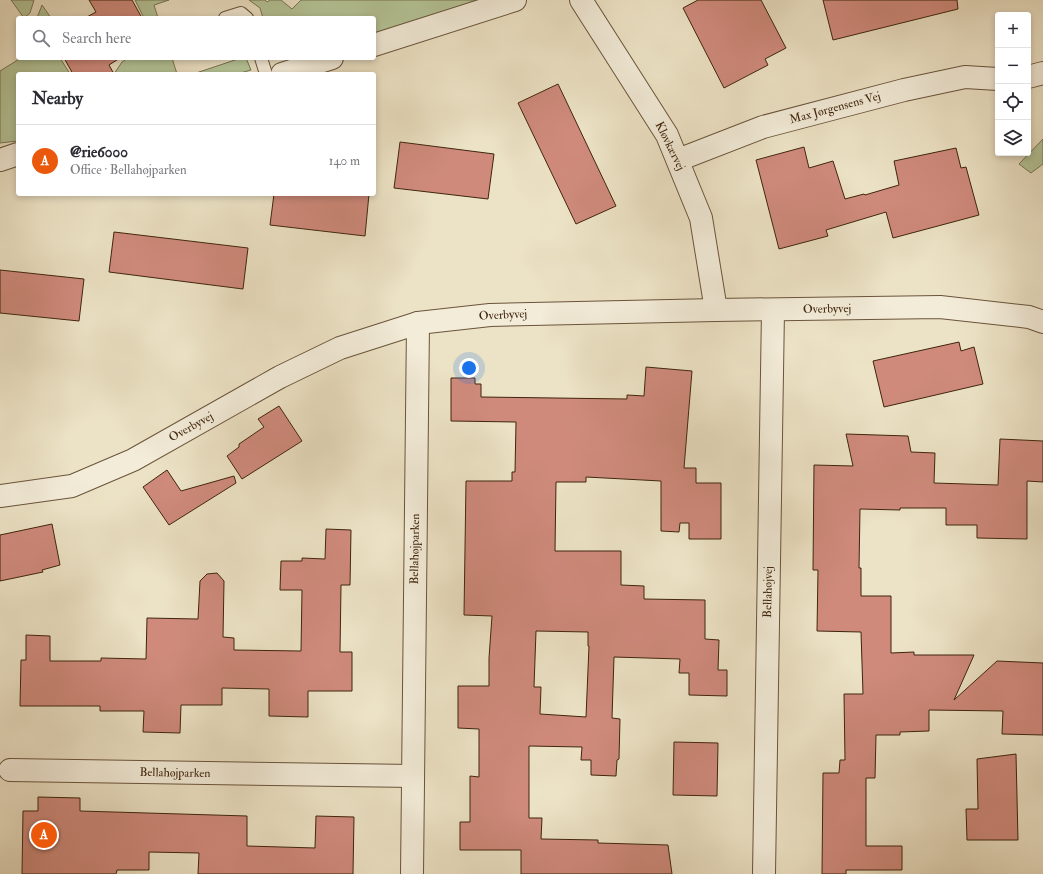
<!DOCTYPE html>
<meta charset="utf-8">
<style>
:root{--surface:#fff;--page:#f7f7f7;--text:#2b2b33;--muted:#7c7c81;--line:#e1e1e2;--accent:#ea580c}
body{margin:0;font-family:"IM FELL Double Pica",serif;background:var(--page);color:var(--text)}
.controls{position:absolute;right:12px;top:12px;display:grid;overflow:hidden;border-radius:4px;box-shadow:0 2px 6px #0003}
.controls button{width:36px;height:36px;display:grid;place-items:center;padding:0;border:0;border-bottom:1px solid var(--line);background:var(--surface);color:var(--text);font:20px sans-serif}
.you{position:absolute;left:469px;top:368px;width:14px;height:14px;margin:-10px;border:3px solid #fff;border-radius:50%;background:#1a73e8;box-shadow:0 0 0 6px #1a73e833}
.badge{display:grid;place-items:center;width:26px;height:26px;border-radius:50%;background:var(--accent);color:#fff;font-size:13px;font-weight:700}
.pin{position:absolute;translate:-50% -50%;border:2px solid #fff;box-shadow:0 1px 4px #0006}
.list{margin:0;padding:0;list-style:none}
h2{display:flex;justify-content:space-between;align-items:center;height:52px;margin:0;padding:0 16px;font-size:17px}
h2 small{font-size:13px;font-weight:400;color:var(--muted)}
.list li{display:grid;grid-template-columns:26px 1fr auto;gap:12px;align-items:center;box-sizing:border-box;height:72px;padding:0 16px;border-top:1px solid var(--line)}
.list b{display:block;font-size:15px;white-space:nowrap}
.list p{margin:0;font-size:13px;white-space:nowrap;color:var(--muted)}
.list em{font-size:13px;font-style:normal;color:var(--muted)}
.icon{flex:none;width:22px;height:22px;fill:none;stroke:currentColor;stroke-width:2;stroke-linecap:round;stroke-linejoin:round}
.map{position:relative;flex:none;width:1043px;height:874px;overflow:hidden}
.search{position:absolute;background:var(--surface);box-shadow:0 2px 6px #0003;left:16px;top:16px;width:360px;height:44px;display:flex;align-items:center;gap:10px;box-sizing:border-box;padding:0 14px;border-radius:4px;color:var(--muted);font-size:15px}
.panel{position:absolute;background:var(--surface);box-shadow:0 2px 6px #0003;left:16px;top:72px;width:360px;height:124px;border-radius:4px}
.map>svg:first-child{display:block}
.green{fill:#b4c497;stroke:#7a7452}
.building{fill:#cf8a7c;stroke:#3f250d;fill-rule:evenodd}
.lines{fill:none;stroke-linecap:round;stroke-linejoin:round}
.service-casing{stroke:#6a543b;stroke-width:14}
.minor-casing{stroke:#6a543b;stroke-width:24}
.service{stroke:#f3ecd9;stroke-width:12}
.minor{stroke:#f3ecd9;stroke-width:22}
.labels{text-anchor:middle;dominant-baseline:central;stroke-width:3.5;stroke-linejoin:round;paint-order:stroke}
.street-label{font-size:12px;fill:#3f250d;stroke:#f3ecd9}
</style>
<div class="map">
<svg width="1043" height="874" viewBox="0 0 1043 874">
<rect width="100%" height="100%" fill="#ece2c5"/>
<filter id="stains"><feTurbulence type="fractalNoise" baseFrequency=".005" numOctaves="4"/><feColorMatrix values="0 0 0 0 .2 0 0 0 0 .09 0 0 0 0 .02 0 0 0 .5 -.17"/></filter>
<radialGradient id="worn" r=".72"><stop offset=".6" stop-color="#630" stop-opacity="0"/><stop offset="1" stop-color="#630" stop-opacity=".3"/></radialGradient>
<!-- green -->
<g class="green">
<path d="M 11,0 L 34,0 L 30,13 L 24,18 Z"/>
<path d="M 135,0 L 169,0 L 154,5 L 158,18 L 144,18 Z"/>
<path d="M 249,0 L 265,0 L 267,2 L 270,0 L 281,0 L 292,9 L 301,0 L 477,0 L 412,24 L 374,34 L 374,18 L 263,18 L 260,8 Z"/>
<path d="M 42,5 L 51,18 L 37,18 Z"/>
<path d="M 21,58 L 60,58 L 70,74 L 18,74 L 18,141 L 0,143 L 0,71 Z"/>
<path d="M 128,58 L 172,58 L 177,74 L 114,74 L 122,62 Z"/>
<path d="M 241,58 L 246,58 L 251,70 L 237,74 L 193,74 Z"/>
<path d="M 1043,139 L 1043,164 L 1031,173 L 1019,164 Z"/>
</g>
<!-- building -->
<g class="building">
<path d="M 89,0 L 132,0 L 142,18 L 85,18 L 96,12 Z"/>
<path d="M 698,0 L 761,0 L 786,48 L 765,59 L 768,65 L 724,88 L 683,8 Z"/>
<path d="M 823,0 L 957,0 L 958,9 L 833,40 Z"/>
<path d="M 64,58 L 120,58 L 109,65 L 114,74 L 73,74 Z"/>
<path d="M 558,84 L 616,206 L 576,224 L 518,103 Z"/>
<path d="M 400,142 L 494,154 L 488,199 L 394,188 Z"/>
<path d="M 804,147 L 809,168 L 833,161 L 845,199 L 864,194 L 865,195 L 899,185 L 894,161 L 956,148 L 961,168 L 966,167 L 979,215 L 893,238 L 886,212 L 826,230 L 828,236 L 779,249 L 756,160 Z"/>
<path d="M 274,194 L 369,194 L 365,236 L 270,225 Z"/>
<path d="M 114,232 L 248,248 L 243,289 L 109,272 Z"/>
<path d="M 0,270 L 84,279 L 79,321 L 0,313 Z"/>
<path d="M 959,342 L 961,351 L 974,347 L 983,384 L 884,407 L 873,361 Z"/>
<path d="M 646,367 L 692,371 L 684,468 L 696,468 L 696,483 L 721,483 L 721,539 L 689,539 L 689,523 L 680,523 L 679,532 L 661,531 L 661,481 L 586,477 L 586,482 L 556,482 L 555,551 L 621,551 L 621,585 L 644,586 L 644,599 L 705,600 L 705,639 L 719,640 L 718,670 L 727,670 L 727,696 L 689,695 L 689,673 L 679,673 L 680,659 L 614,657 L 612,718 L 620,719 L 619,759 L 617,760 L 616,776 L 591,775 L 591,760 L 581,760 L 582,747 L 529,746 L 529,818 L 542,818 L 541,839 L 598,840 L 598,843 L 668,845 L 672,874 L 521,874 L 521,850 L 460,850 L 460,822 L 470,822 L 470,776 L 479,777 L 479,729 L 458,728 L 458,686 L 489,686 L 489,658 L 492,616 L 464,615 L 466,481 L 512,481 L 512,472 L 515,472 L 516,422 L 451,421 L 451,378 L 475,378 L 475,384 L 481,384 L 481,397 L 627,399 L 627,395 L 644,396 ZM 536,631 L 588,632 L 588,646 L 589,646 L 586,717 L 540,714 L 541,687 L 534,687 Z"/>
<path d="M 279,406 L 302,441 L 242,479 L 227,456 L 239,447 L 239,444 L 264,427 L 258,419 Z"/>
<path d="M 846,434 L 908,436 L 911,452 L 935,453 L 934,483 L 998,485 L 1000,439 L 1043,441 L 1043,482 L 1027,481 L 1027,539 L 977,538 L 977,525 L 946,525 L 946,508 L 900,508 L 900,510 L 860,509 L 859,568 L 861,568 L 861,596 L 891,596 L 891,653 L 914,652 L 914,655 L 974,655 L 954,700 L 997,661 L 1043,663 L 1043,735 L 1002,734 L 1003,711 L 929,710 L 929,731 L 900,732 L 900,735 L 876,735 L 875,778 L 866,778 L 866,846 L 902,846 L 902,870 L 846,870 L 846,874 L 822,874 L 823,773 L 839,773 L 840,760 L 845,760 L 844,694 L 863,694 L 861,632 L 817,631 L 818,570 L 813,570 L 814,465 L 853,466 Z"/>
<path d="M 167,470 L 181,491 L 234,476 L 236,483 L 169,525 L 143,487 Z"/>
<path d="M 52,524 L 60,565 L 42,570 L 43,572 L 0,581 L 0,535 Z"/>
<path d="M 326,529 L 351,530 L 350,585 L 341,585 L 340,652 L 352,652 L 352,691 L 308,691 L 308,717 L 269,716 L 269,689 L 222,688 L 222,705 L 181,705 L 180,733 L 143,732 L 144,711 L 100,711 L 100,706 L 20,706 L 21,660 L 26,660 L 26,635 L 50,636 L 50,661 L 101,661 L 101,658 L 146,659 L 147,618 L 198,619 L 200,581 L 207,574 L 217,573 L 224,581 L 223,637 L 234,638 L 234,650 L 301,651 L 302,590 L 280,590 L 281,561 L 302,561 L 302,558 L 325,559 Z"/>
<path d="M 674,742 L 718,743 L 717,796 L 673,795 Z"/>
<path d="M 1016,754 L 1018,840 L 967,840 L 966,809 L 978,809 L 977,759 Z"/>
<path d="M 38,797 L 80,798 L 80,811 L 247,816 L 247,846 L 315,848 L 316,816 L 354,817 L 353,874 L 198,874 L 199,853 L 149,852 L 149,870 L 117,870 L 116,874 L 22,874 L 23,811 L 38,811 Z"/>
</g>
<g class="lines">
<!-- service casing -->
<g class="service-casing">
<g id="service">
<path d="M 225,18 L 241,13 L 247,18"/>
<path d="M 261,58 L 266,74"/>
</g>
</g>
<!-- minor casing -->
<g class="minor-casing">
<g id="minor">
<path d="M 581,0 L 667,135 L 701,218 L 716,310"/>
<path d="M 374,45 L 515,0"/>
<path d="M 282,74 L 332,58"/>
<path d="M 1028,77 L 1043,73"/>
<path d="M 0,160 L 18,154"/>
<path d="M 678,160 L 763,127 L 904,90 L 965,77 L 998,79"/>
<path d="M 0,496 L 72,486 L 133,460 L 280,377 L 340,348 L 418,323 L 490,315 L 716,310 L 940,307 L 1029,317 L 1043,322"/>
<path d="M 10,770 L 413,776"/>
<path d="M 412,874 L 418,323"/>
<path d="M 764,874 L 773,310"/>
</g>
</g>
<!-- service -->
<use href="#service" class="service"/>
<!-- minor -->
<use href="#minor" class="minor"/>
</g>
<g class="labels">
<!-- street labels -->
<g class="street-label">
<text transform="translate(835 108) rotate(-15)">Max Jørgensens Vej</text>
<text transform="translate(670 146) rotate(64)">Kløvkærvej</text>
<text transform="translate(827 309) rotate(-1)">Overbyvej</text>
<text transform="translate(503 315) rotate(-3)">Overbyvej</text>
<text transform="translate(191 427) rotate(-29)">Overbyvej</text>
<text transform="translate(415 549) rotate(-89)">Bellahøjparken</text>
<text transform="translate(768 592) rotate(-89)">Bellahøjvej</text>
<text transform="translate(175 773) rotate(1)">Bellahøjparken</text>
</g>
</g>
<rect width="100%" height="100%" filter="url(#stains)"/>
<rect width="100%" height="100%" fill="url(#worn)"/>
</svg>
<div class="controls">
<button>+</button>
<button>−</button>
<button><svg class="icon" aria-label="locate" viewBox="0 0 24 24"><circle cx="12" cy="12" r="6"/><path d="M12 2v4M12 18v4M2 12h4M18 12h4"/></svg></button>
<button><svg class="icon" aria-label="layers" viewBox="0 0 24 24"><path d="M12 4l9 5-9 5-9-5zM3 14l9 5 9-5"/></svg></button>
</div>
<div class="you"></div>
<div class="pin badge" style="left:44px;top:835px">A</div>
<div class="search"><svg class="icon" aria-label="search" viewBox="0 0 24 24"><circle cx="10" cy="10" r="6"/><path d="M15 15l6 6"/></svg>Search here</div>
<section class="panel">
<h2>Nearby<small></small></h2>
<ul class="list">
<li><span class="badge">A</span><div><b>@rie6000</b><p>Office · Bellahøjparken</p></div><em>140 m</em></li>
</ul>
</section>
</div>
